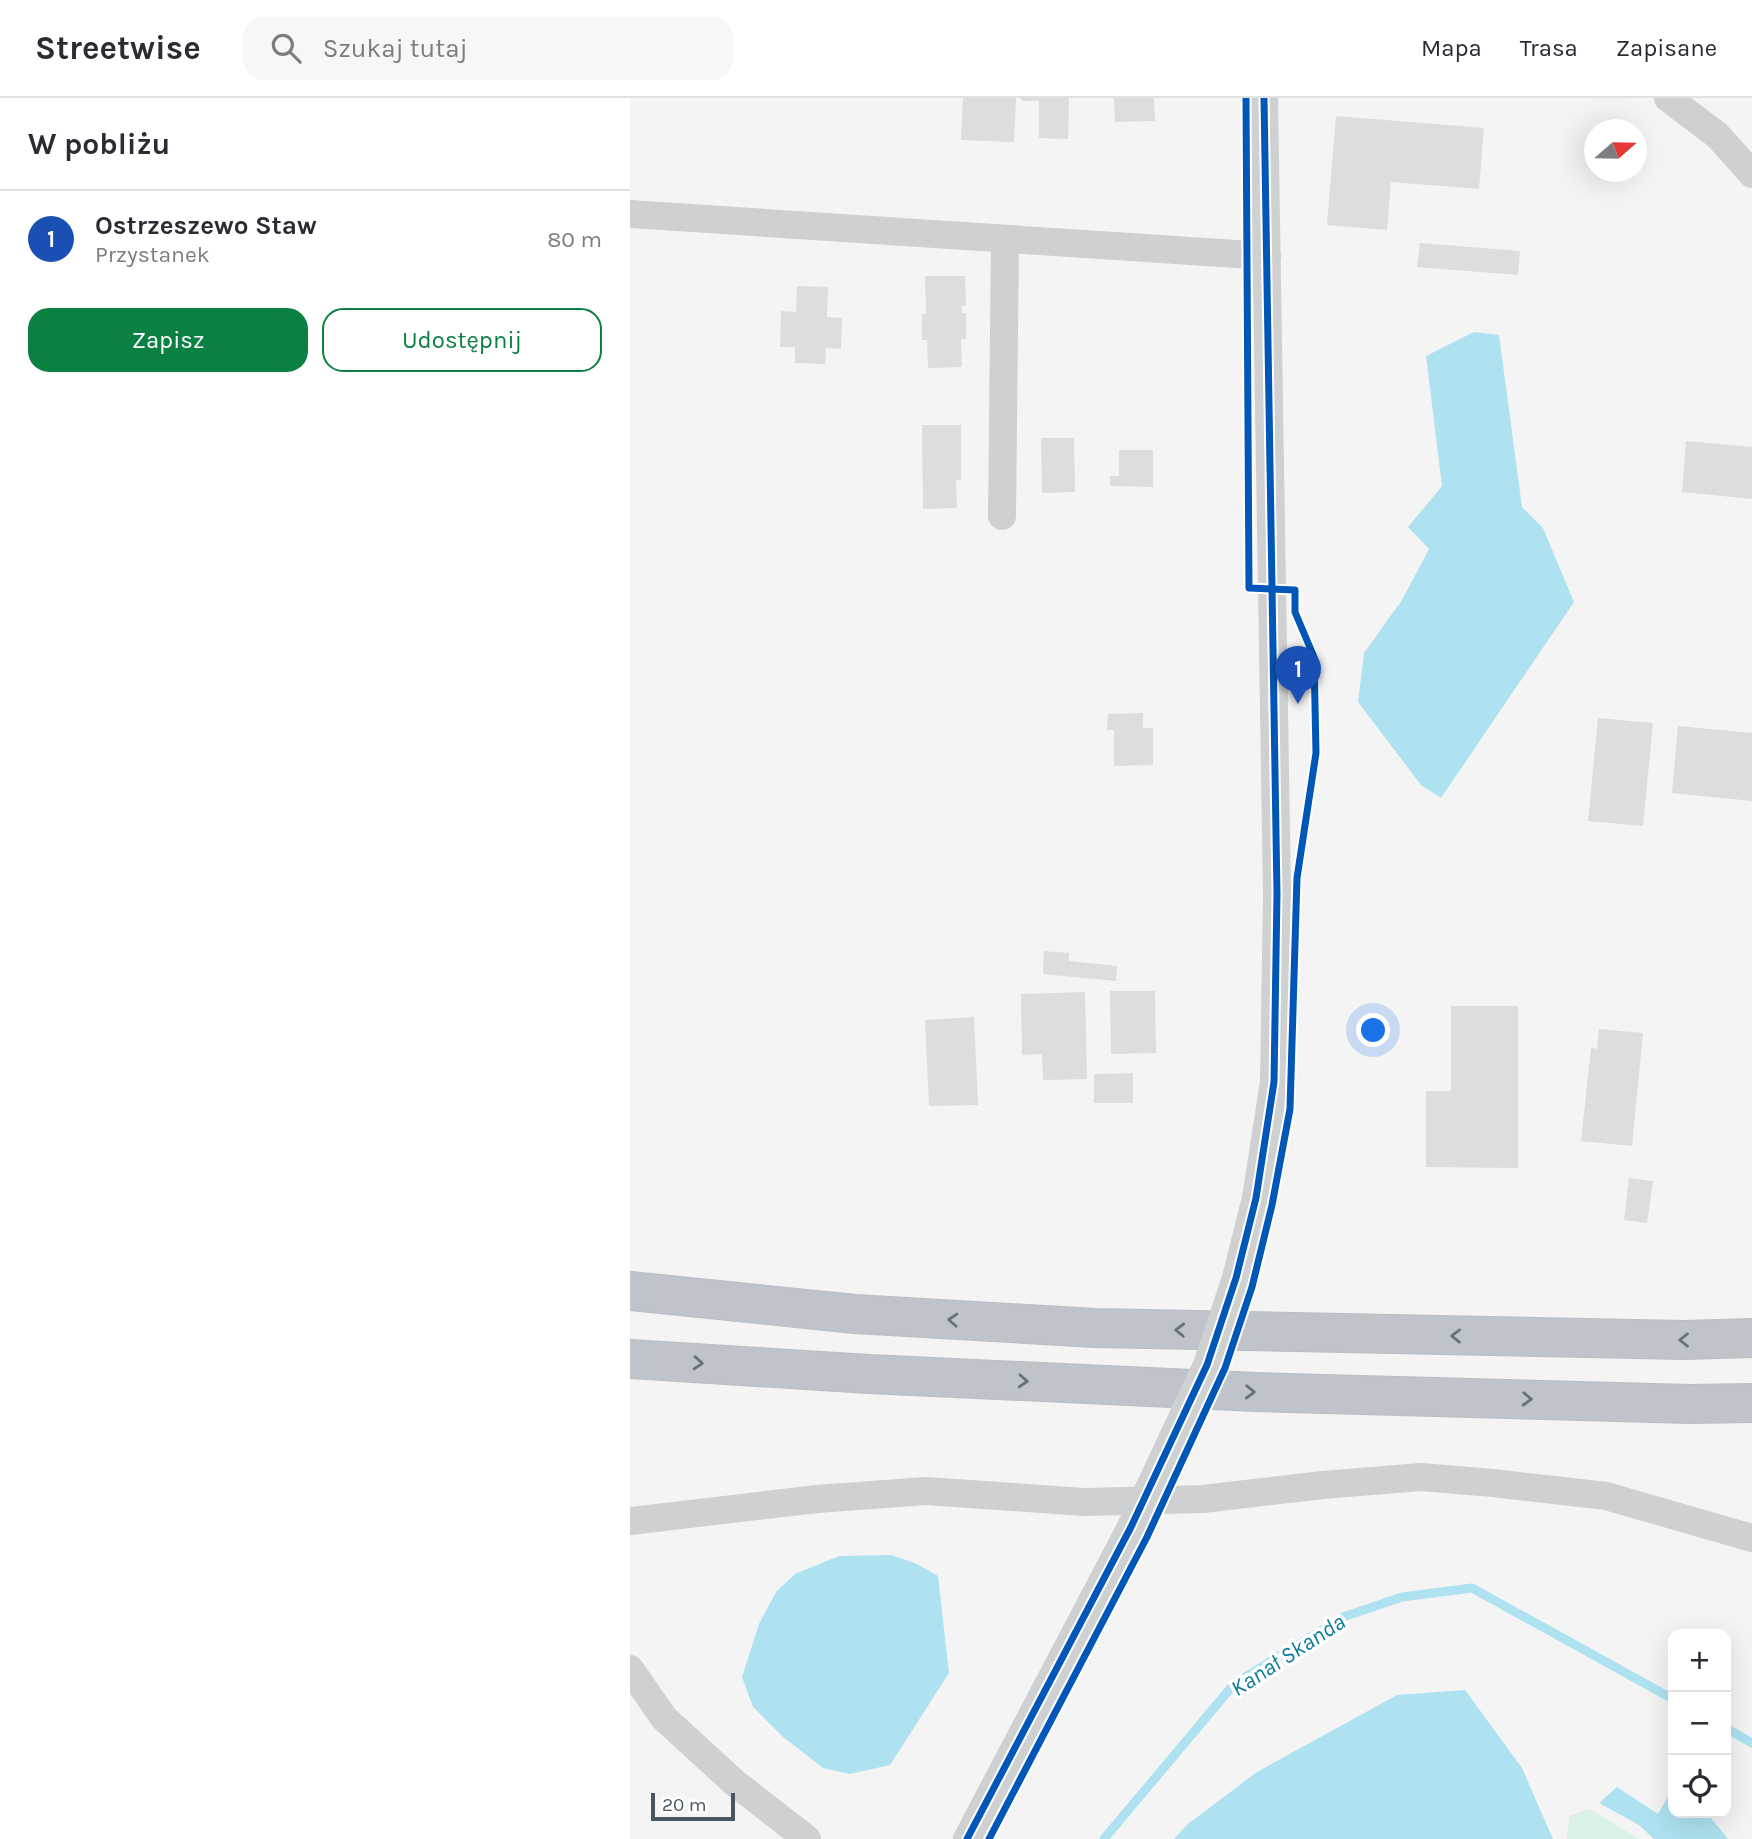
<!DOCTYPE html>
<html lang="pl">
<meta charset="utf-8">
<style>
:root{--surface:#fff;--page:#f7f7f7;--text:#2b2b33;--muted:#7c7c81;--line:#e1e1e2;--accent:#0b8043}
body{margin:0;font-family:Karla,sans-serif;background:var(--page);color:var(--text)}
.controls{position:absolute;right:21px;bottom:21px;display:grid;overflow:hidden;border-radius:14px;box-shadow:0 7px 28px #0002}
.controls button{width:63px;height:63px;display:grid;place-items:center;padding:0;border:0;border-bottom:2px solid var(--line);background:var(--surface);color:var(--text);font:35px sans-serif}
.compass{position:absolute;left:954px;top:21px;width:63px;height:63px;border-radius:50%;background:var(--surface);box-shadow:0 7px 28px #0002;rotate:70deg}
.scale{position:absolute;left:21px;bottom:18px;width:84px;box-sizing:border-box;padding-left:7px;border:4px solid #4a5661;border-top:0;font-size:19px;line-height:24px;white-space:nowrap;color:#4a5661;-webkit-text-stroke:5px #fff;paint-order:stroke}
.you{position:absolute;left:744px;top:933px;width:24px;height:24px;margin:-18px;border:5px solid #fff;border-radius:50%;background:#1a73e8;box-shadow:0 0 0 10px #1a73e833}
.badge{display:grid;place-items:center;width:46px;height:46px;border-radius:50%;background:var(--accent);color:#fff;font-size:23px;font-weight:700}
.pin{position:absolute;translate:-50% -58px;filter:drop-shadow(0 2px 4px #0008)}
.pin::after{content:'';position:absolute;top:37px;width:24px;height:21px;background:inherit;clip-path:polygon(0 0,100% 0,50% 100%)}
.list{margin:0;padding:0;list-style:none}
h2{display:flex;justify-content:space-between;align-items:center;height:91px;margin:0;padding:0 28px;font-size:30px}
h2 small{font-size:23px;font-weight:400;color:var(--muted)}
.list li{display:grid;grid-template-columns:46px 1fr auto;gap:21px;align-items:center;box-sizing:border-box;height:98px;padding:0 28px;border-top:2px solid var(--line)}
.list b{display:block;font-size:26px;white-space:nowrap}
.list p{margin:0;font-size:23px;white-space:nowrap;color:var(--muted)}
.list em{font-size:23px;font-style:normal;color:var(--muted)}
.actions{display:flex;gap:14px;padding:21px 28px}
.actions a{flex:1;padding:16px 0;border:2px solid var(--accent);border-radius:21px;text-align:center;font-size:24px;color:var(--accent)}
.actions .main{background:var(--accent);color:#fff}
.icon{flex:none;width:38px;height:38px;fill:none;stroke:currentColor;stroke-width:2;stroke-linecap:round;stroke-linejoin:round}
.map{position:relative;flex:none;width:1122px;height:1741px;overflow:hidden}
header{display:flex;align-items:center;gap:42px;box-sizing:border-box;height:98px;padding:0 35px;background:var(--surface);border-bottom:2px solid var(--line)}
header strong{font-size:33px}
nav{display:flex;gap:38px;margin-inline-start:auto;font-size:24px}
.search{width:490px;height:63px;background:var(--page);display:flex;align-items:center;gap:18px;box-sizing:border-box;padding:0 24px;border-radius:21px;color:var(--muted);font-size:26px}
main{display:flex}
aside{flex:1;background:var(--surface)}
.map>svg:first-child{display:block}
.green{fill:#d9f2e3}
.water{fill:#aee2f0}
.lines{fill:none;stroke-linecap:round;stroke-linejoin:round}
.stream{stroke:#aee2f0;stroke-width:9}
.building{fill:#ddddde}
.highway-casing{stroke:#b9bec3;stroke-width:40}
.minor{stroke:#ced0d2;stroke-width:28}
.highway{stroke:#bec4c9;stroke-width:38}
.minor-bridge{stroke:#ced0d2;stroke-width:28}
.cycleway-casing{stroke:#fff;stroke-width:11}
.cycleway{stroke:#0057b8;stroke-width:7}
.oneway{stroke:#67727b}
.labels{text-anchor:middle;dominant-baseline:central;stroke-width:7;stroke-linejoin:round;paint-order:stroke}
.water-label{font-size:23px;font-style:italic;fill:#0c7c9b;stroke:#fff}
</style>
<header>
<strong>Streetwise</strong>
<div class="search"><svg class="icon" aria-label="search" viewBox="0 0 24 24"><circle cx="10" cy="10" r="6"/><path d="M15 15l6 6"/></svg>Szukaj tutaj</div>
<nav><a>Mapa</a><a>Trasa</a><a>Zapisane</a></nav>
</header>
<main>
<aside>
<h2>W pobliżu<small></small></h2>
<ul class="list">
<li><span class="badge" style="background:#1a4fb4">1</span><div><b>Ostrzeszewo Staw</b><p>Przystanek</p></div><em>80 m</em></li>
</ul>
<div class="actions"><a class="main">Zapisz</a><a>Udostępnij</a></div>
</aside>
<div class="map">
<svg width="1122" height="1741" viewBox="0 0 1122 1741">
<rect width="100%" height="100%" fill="#f4f4f4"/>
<!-- green -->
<path class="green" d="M 960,1711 L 1009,1741 L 937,1741 L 939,1718 Z"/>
<!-- water -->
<g class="water">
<path d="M 844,234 L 869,237 L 892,409 L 913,430 L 944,504 L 811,700 L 791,687 L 728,604 L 734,555 L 772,502 L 799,451 L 778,429 L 812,388 L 796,258 Z"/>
<path d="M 261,1457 L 285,1465 L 308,1478 L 319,1575 L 260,1667 L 220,1676 L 193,1670 L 152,1638 L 123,1609 L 112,1579 L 129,1526 L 146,1494 L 165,1476 L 209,1458 Z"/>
<path d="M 835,1592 L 892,1670 L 923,1741 L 544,1741 L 558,1726 L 627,1674 L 767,1597 Z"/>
<path d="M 987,1689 L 1028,1716 L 1041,1693 L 1043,1694 L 1043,1715 L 1077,1715 L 1098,1741 L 1024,1741 L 1009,1727 L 969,1705 Z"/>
</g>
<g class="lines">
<!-- stream -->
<g class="stream">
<path d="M 1096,1630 L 1122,1645"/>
<path d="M 474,1741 L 604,1586 L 713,1519 L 772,1499 L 842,1490 L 1043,1601"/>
</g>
</g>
<!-- building -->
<g class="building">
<path d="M 333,0 L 386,0 L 384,44 L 331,42 Z"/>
<path d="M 391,0 L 439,0 L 438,41 L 409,40 L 409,3 L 391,3 Z"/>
<path d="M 484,0 L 524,0 L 525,23 L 485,24 Z"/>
<path d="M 706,18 L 854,30 L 849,91 L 761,84 L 757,132 L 697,127 Z"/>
<path d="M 790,145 L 890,153 L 888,177 L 787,169 Z"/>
<path d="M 295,178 L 335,178 L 336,208 L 332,208 L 332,215 L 336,215 L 336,241 L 331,241 L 332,269 L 298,270 L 297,242 L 292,242 L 292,216 L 296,216 Z"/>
<path d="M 167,188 L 198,189 L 197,219 L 212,220 L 211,251 L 196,250 L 195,266 L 165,265 L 165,249 L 150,249 L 151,213 L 166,214 Z"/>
<path d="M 292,327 L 331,327 L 331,382 L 326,382 L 327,410 L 293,411 Z"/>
<path d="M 411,340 L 444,340 L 445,394 L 412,395 Z"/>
<path d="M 1056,343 L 1122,349 L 1122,401 L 1052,394 Z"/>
<path d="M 489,352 L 523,352 L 523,389 L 480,388 L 480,378 L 489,378 Z"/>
<path d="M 513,615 L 513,630 L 523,630 L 523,667 L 484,668 L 484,632 L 477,632 L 478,616 Z"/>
<path d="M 968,620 L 1023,625 L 1013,728 L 958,723 Z"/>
<path d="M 1048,628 L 1122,635 L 1122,703 L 1042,695 Z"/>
<path d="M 414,853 L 439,855 L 439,863 L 487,868 L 486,883 L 413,876 Z"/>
<path d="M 480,893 L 525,893 L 526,955 L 481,956 Z"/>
<path d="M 455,894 L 457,981 L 413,982 L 412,956 L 392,957 L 391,896 Z"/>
<path d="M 821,908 L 888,908 L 888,1070 L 796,1069 L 796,993 L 821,993 Z"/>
<path d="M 344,919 L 348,1007 L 299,1008 L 295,922 Z"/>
<path d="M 969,931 L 1013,935 L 1002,1048 L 951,1043 L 961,950 L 967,951 Z"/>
<path d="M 503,975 L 503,1005 L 464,1005 L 464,976 Z"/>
<path d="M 999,1080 L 1023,1083 L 1017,1125 L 994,1122 Z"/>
</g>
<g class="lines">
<!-- highway casing -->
<g class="highway-casing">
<g id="highway">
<path d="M 0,1193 L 225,1216 L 465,1230 L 1054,1242 L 1122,1240"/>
<path d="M 0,1261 L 239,1276 L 626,1294 L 1060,1306 L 1122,1305"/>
</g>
</g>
<!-- minor -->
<g class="minor">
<path d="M 1038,0 L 1087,37 L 1122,76"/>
<path d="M 0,116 L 637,158"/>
<path d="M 372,418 L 375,141"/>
<path d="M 606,1180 L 626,1100 L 644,984 L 647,796 L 634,0"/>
<path d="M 0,1423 L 187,1401 L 296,1393 L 454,1404 L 573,1401 L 693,1387 L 791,1379 L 863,1385 L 976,1398 L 1122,1440"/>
<path d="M 0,1571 L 34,1620 L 105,1685 L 177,1741"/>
<path d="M 337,1741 L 501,1429"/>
</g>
<!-- highway -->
<use href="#highway" class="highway"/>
<!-- minor-bridge -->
<path class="minor-bridge" d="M 501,1429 L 577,1267 L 606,1180"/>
<!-- cycleway casing -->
<g class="cycleway-casing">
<g id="cycleway">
<path d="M 337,1741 L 501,1429 L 577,1267 L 606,1180 L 626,1100 L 644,984 L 647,796 L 634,0"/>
<path d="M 359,1741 L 517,1439 L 595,1270 L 622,1189 L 642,1107 L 660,1011 L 667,780 L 686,655 L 684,559 L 665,514 L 665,492 L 619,490 L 616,0"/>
</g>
</g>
<!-- cycleway -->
<use href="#cycleway" class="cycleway"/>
</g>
<!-- one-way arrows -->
<defs><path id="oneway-chevron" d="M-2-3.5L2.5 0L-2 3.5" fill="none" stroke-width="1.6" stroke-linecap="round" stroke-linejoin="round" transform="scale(1.75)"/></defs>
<g class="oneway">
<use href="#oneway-chevron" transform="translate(323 1222) rotate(-177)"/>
<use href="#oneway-chevron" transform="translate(550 1232) rotate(-178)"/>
<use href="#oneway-chevron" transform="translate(826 1238) rotate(-179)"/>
<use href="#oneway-chevron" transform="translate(1054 1242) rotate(180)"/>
<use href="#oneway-chevron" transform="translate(68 1265) rotate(4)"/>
<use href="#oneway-chevron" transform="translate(393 1283) rotate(3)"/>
<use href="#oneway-chevron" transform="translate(620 1294) rotate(2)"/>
<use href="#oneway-chevron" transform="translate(897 1301) rotate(2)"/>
</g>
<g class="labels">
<!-- water labels -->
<g class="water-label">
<text transform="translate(658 1557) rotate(-33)">Kanał Skanda</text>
</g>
</g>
</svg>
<div class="controls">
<button>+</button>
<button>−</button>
<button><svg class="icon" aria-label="locate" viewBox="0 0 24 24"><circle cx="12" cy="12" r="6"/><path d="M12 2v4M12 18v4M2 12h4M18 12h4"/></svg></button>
</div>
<svg class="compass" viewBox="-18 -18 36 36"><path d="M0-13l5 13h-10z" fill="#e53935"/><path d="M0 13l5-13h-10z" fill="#7c7c81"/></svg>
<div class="scale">20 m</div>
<div class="you"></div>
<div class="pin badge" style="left:668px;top:606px;background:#1a4fb4">1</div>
</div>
</main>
